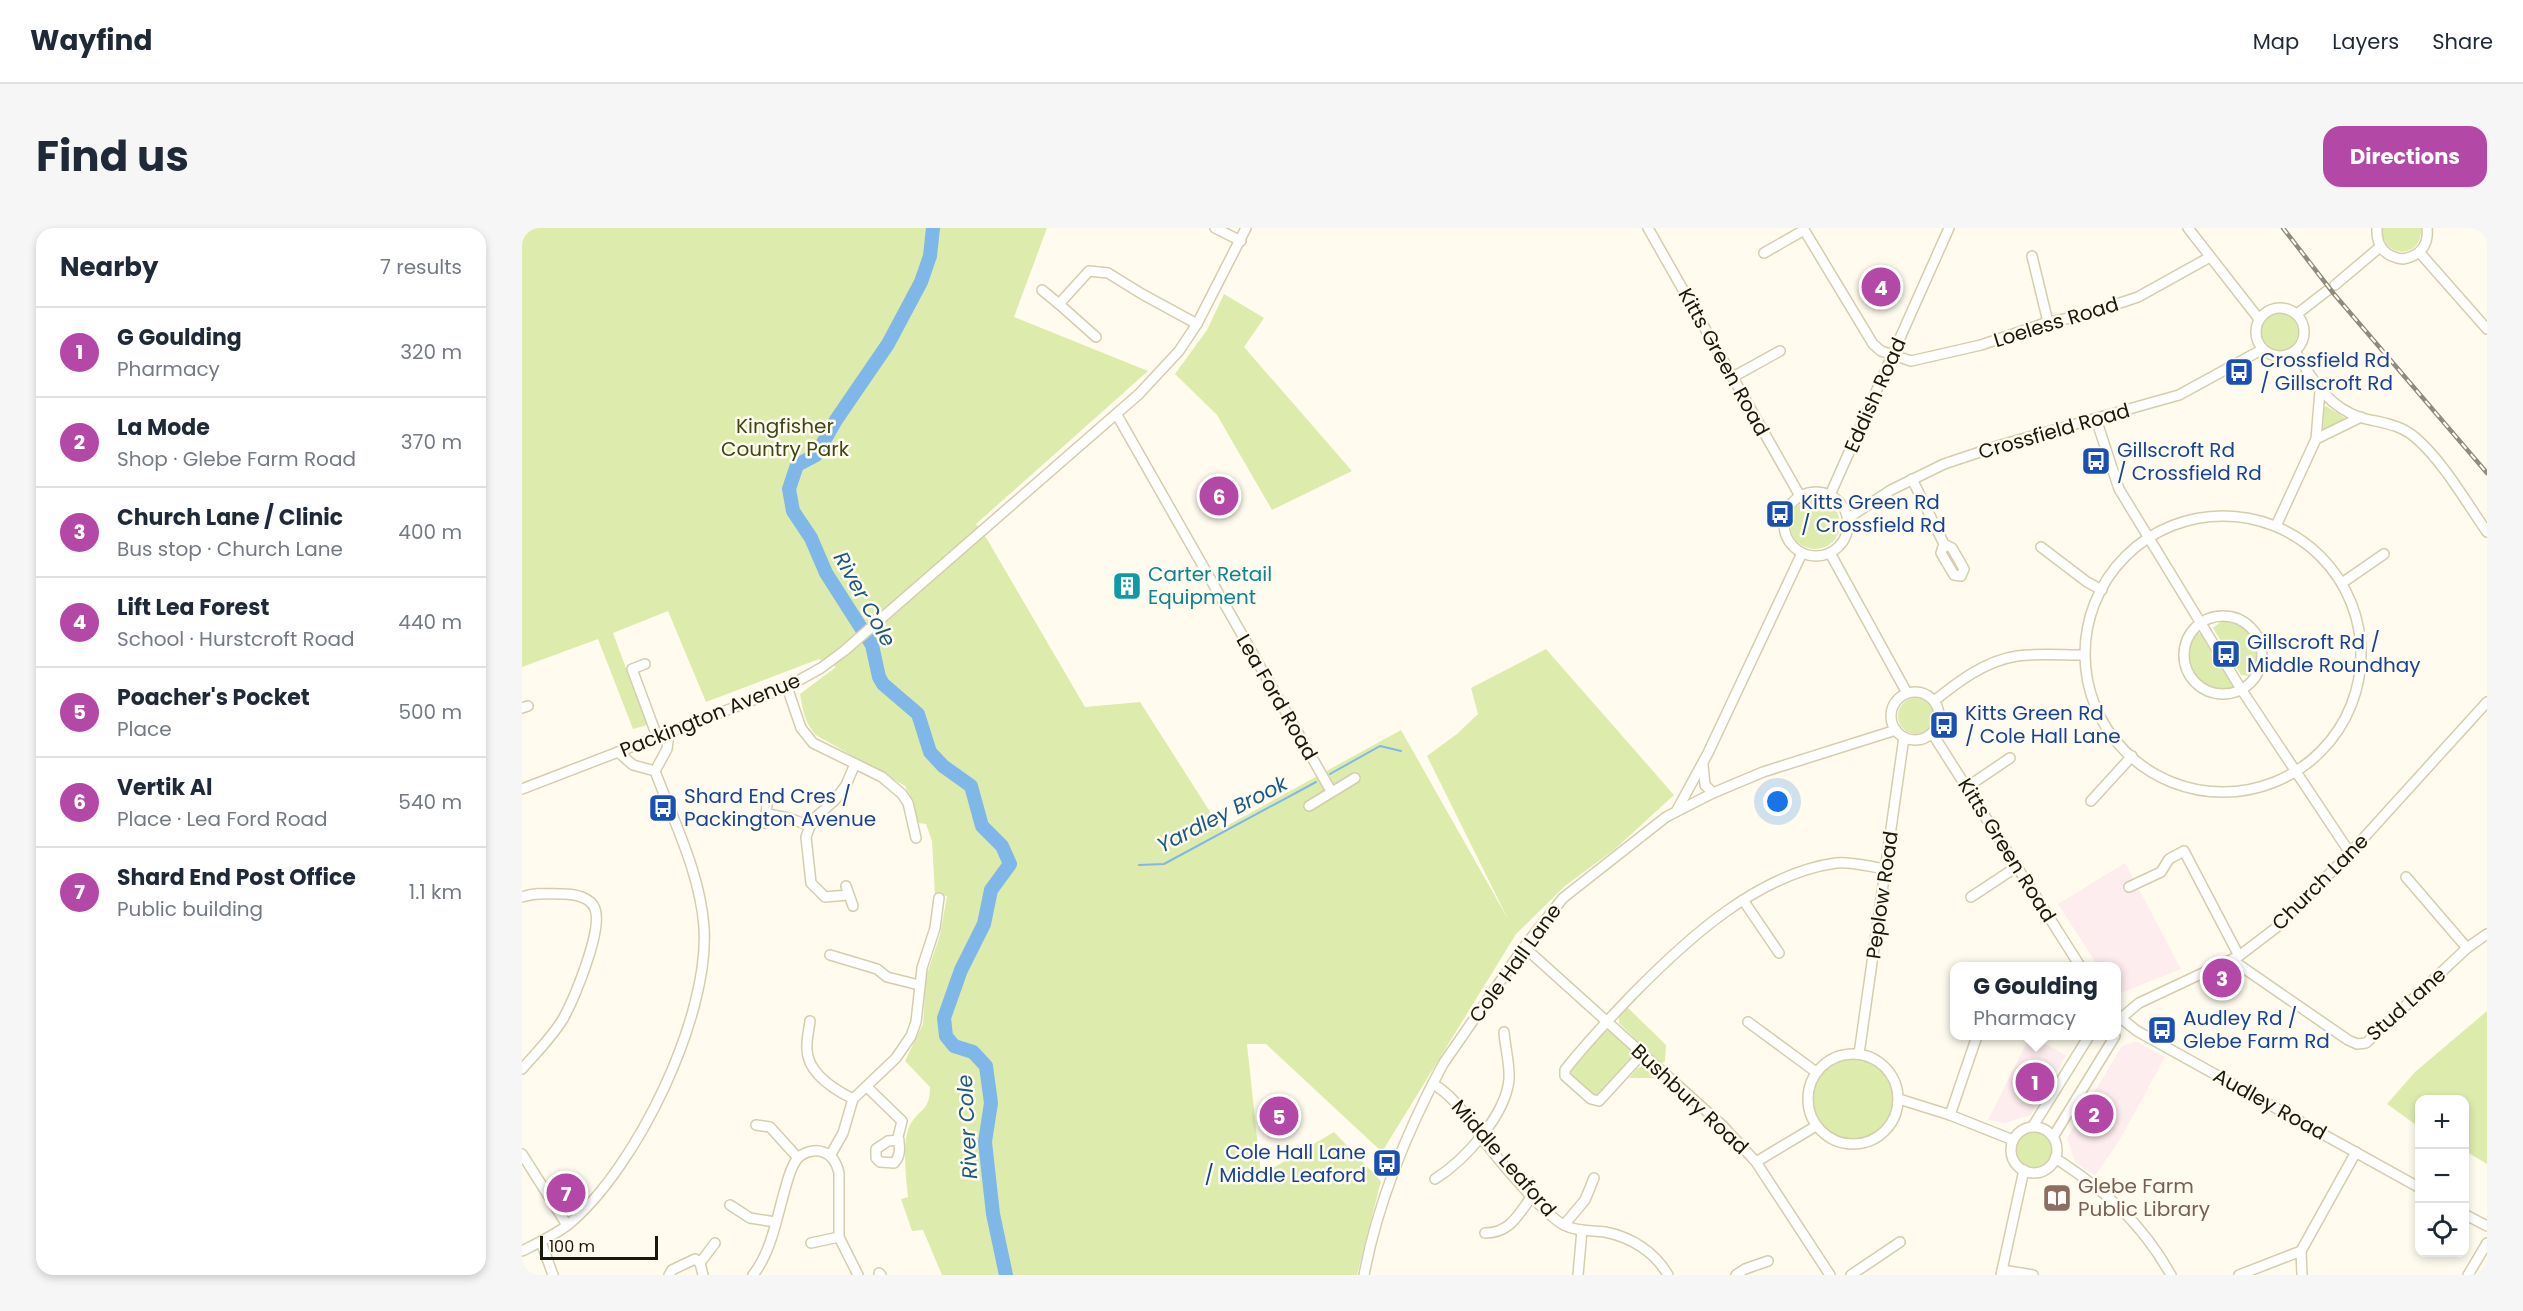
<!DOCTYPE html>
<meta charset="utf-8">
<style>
:root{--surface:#fff;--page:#f6f6f7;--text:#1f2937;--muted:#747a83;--line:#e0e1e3;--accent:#b448a7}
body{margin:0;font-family:Poppins,sans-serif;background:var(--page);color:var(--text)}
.controls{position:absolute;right:18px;bottom:18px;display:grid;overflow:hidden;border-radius:12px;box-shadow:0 3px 9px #0003}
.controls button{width:54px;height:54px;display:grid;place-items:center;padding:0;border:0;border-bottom:2px solid var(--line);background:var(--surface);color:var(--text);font:30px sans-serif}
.scale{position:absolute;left:18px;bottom:15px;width:118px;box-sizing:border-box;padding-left:6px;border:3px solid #1a170b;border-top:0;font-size:16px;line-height:21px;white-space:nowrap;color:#1a170b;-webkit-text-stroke:4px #fffcef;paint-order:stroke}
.you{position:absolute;left:1256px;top:574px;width:21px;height:21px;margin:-15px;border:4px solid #fff;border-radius:50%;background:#1a73e8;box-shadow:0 0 0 9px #1a73e833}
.badge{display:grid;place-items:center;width:39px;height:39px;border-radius:50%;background:var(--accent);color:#fff;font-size:20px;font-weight:700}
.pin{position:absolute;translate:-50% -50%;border:3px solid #fff;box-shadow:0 2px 6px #0006}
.popup{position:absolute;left:1428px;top:734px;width:171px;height:78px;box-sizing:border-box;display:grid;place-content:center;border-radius:12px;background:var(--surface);filter:drop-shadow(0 2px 4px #0005);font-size:20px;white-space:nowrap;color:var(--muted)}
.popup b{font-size:22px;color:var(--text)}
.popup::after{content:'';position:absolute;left:50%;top:100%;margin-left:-12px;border:12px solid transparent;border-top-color:var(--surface)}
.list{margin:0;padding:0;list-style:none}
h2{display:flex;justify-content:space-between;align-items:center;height:78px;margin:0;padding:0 24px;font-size:26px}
h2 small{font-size:20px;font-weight:400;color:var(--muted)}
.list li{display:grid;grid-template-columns:39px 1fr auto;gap:18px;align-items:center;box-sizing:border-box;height:90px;padding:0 24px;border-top:2px solid var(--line)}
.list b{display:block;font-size:22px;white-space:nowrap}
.list p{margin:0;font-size:20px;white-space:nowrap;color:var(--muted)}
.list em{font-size:20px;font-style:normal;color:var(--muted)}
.icon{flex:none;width:33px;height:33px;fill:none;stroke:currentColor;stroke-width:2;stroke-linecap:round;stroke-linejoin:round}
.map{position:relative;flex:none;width:1965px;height:1047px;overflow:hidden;border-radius:18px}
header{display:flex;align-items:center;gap:36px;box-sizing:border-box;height:84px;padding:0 30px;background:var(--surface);border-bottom:2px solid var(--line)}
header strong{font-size:28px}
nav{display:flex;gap:33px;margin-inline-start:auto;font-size:21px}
.intro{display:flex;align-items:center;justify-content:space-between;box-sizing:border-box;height:144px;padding:0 36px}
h1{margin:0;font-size:42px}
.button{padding:15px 27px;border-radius:18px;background:var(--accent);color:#fff;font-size:21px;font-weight:700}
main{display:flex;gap:36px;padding:0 36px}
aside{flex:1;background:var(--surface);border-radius:18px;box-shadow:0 3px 9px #0003}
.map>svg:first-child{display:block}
.commercial{fill:#feedee}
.green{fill:#ddebad}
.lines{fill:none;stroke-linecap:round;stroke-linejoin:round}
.stream{stroke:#7fb8e8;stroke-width:2}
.river{stroke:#7fb8e8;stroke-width:14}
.minor-casing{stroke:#d5cead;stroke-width:12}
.minor{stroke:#fff;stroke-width:9}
.rail-casing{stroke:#8e8b7f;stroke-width:4.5}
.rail{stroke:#fffcef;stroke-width:2;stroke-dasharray:7;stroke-linecap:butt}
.labels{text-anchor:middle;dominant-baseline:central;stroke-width:5;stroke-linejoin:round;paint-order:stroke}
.street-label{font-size:20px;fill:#1a170b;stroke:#fffcef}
.transit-label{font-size:20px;fill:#164399;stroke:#fffcef;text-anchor:start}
.park-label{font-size:20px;fill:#3e4714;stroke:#fffcef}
.culture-label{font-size:20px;fill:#0d838f;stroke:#fffcef;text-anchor:start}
.education-label{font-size:20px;fill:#785e54;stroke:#fffcef;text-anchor:start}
.water-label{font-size:21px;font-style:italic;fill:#1a5886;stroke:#fffcef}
</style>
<header>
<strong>Wayfind</strong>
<nav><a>Map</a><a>Layers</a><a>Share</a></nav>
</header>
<div class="intro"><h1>Find us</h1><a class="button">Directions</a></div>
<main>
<aside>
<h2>Nearby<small>7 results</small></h2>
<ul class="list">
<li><span class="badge">1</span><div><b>G Goulding</b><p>Pharmacy</p></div><em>320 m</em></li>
<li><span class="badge">2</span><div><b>La Mode</b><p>Shop · Glebe Farm Road</p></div><em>370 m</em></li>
<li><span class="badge">3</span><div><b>Church Lane / Clinic</b><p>Bus stop · Church Lane</p></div><em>400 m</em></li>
<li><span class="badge">4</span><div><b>Lift Lea Forest</b><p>School · Hurstcroft Road</p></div><em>440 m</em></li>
<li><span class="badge">5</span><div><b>Poacher's Pocket</b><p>Place</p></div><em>500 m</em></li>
<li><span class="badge">6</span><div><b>Vertik Al</b><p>Place · Lea Ford Road</p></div><em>540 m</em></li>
<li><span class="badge">7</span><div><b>Shard End Post Office</b><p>Public building</p></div><em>1.1 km</em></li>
</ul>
</aside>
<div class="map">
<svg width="1965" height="1047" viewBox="0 0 1965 1047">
<rect width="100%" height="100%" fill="#fffcef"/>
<!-- commercial -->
<g class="commercial">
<path d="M 1603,635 L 1659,741 L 1594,767 L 1594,738 L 1576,738 L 1536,676 Z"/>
<path d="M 1508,808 L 1544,827 L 1509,887 L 1483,895 L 1466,892 Z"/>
<path d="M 1614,813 L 1643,829 L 1598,911 L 1573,948 L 1553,934 L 1545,910 L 1600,818 Z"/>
</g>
<!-- green -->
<g class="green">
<path d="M 0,0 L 525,0 L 492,89 L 626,143 L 454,296 L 465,311 L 563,479 L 618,474 L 699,601 L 879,502 L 986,691 L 905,528 L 935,506 L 956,486 L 949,460 L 1024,421 L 1152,567 L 1093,621 L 1043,658 L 994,706 L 860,924 L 744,816 L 725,816 L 739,947 L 812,904 L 859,953 L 835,1047 L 420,1047 L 401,1002 L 390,1003 L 379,971 L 386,969 C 384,951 380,915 387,899 C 396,880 408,885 408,859 L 383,833 L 401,796 L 404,749 L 418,707 L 425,668 L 413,668 L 410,613 L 404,596 L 396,595 L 388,567 L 383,558 L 294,507 C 282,494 281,482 278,466 L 314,439 L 297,431 L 184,474 L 146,383 L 91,405 L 125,497 L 111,501 L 76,411 L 0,439 Z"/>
<path d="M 1899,0 C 1901,31 1860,32 1860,0 Z"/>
<path d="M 702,66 L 742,90 L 722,119 L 830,243 L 750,282 L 695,187 L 653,146 L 685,102 Z"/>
<circle cx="1757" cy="104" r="19"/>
<path d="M 1804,178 L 1823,190 L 1806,201 L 1801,202 L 1802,180 Z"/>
<circle cx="1293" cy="296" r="25"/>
<path d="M 1701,392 C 1732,395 1741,417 1732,445 L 1727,448 L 1719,447 L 1691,400 Z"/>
<path d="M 1676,405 L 1682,407 L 1712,453 L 1711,459 C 1682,478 1642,421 1676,405 Z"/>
<circle cx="1394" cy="488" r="18"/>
<path d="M 1104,778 L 1144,817 L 1143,833 L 1139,836 L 1097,795 L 1097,788 Z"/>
<path d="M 1965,783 L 1965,936 L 1943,923 L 1942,872 L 1898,872 L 1897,899 L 1865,876 L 1893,844 Z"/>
<path d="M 1086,802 L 1091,804 L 1111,822 L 1111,828 L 1077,867 L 1072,868 L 1050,849 L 1048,841 L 1077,808 Z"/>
<circle cx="1331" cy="871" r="41"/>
<path d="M 1126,836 L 1137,845 L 1133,850 L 1107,850 L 1116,840 Z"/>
<circle cx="1511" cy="922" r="19"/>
</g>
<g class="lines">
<!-- stream -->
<g class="stream">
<path d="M 808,546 L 858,518 L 879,523"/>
<path d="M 617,637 L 642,636 L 794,554"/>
</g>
<!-- river -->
<path class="river" d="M 411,0 L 408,28 L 399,54 L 366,116 L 314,192 L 294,227 L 275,237 L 267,261 L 271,283 L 289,310 L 304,345 L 350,417 L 357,449 L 361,456 L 396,486 L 408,524 L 421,538 L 449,558 L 460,598 L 480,618 L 488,636 L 469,662 L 462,696 L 439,742 L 422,790 L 424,808 L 432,818 L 451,824 L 464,838 L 469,875 L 463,914 L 471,986 L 484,1047"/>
<!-- minor casing -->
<g class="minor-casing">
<g id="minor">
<path d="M 693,0 L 719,13"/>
<path d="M 1126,0 L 1278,268"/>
<path d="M 1281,0 L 1351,116 L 1359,123 L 1389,133 L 1459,117 L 1526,94 L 1559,88 L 1616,69 L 1688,29"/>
<path d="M 1666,0 L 1737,91"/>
<path d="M 1855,0 C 1854,18 1863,29 1881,31 C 1898,28 1907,17 1905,0"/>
<path d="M 1242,25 L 1282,2"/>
<path d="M 1898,25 L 1965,101"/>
<path d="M 1510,28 L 1526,94"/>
<path d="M 1813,57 L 1858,19"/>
<path d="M 520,62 L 537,76"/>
<circle cx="1758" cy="104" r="24"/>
<path d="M 1775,86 L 1806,62"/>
<path d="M 574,109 L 537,76 L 567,43 L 586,45 L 620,66 L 675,96"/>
<path d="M 1773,123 C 1790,151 1806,180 1840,190 C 1860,195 1879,196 1895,211 C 1922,235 1944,274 1965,304"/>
<path d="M 1211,149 L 1258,123"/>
<path d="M 595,187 L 809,563"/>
<path d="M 1574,191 L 1597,261 L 1719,461 L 1828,625"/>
<path d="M 1794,211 L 1839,189"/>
<path d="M 1390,251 L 1422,316 L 1430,320 L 1442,341 L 1439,348 L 1432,347 L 1419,325 L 1422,316"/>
<circle cx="1294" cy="296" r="32"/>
<path d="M 1308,267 L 1427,0"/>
<circle cx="1701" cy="426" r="138"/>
<path d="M 1326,290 L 1369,262 L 1422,236 L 1482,216 L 1657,167 L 1741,121"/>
<path d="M 1754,298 L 1794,211 L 1798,163"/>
<path d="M 1519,319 L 1565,354 L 1580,362"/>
<path d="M 1308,325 L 1385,465"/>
<path d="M 1820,355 L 1862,326"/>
<circle cx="1701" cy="427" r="39"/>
<path d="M 123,436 L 110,441 L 136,511"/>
<path d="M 265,459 L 279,500 L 291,515 L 360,549 L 380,566 L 386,575 L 394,610"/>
<circle cx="1393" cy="488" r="24"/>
<path d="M 1412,473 C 1437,453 1463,433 1495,428 C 1516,425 1540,427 1562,427"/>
<path d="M 0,480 L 6,478"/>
<path d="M 1410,505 L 1558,738"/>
<path d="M 96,524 L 111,537 L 133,543"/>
<path d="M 1181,537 L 1183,557 L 1191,565"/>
<path d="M 1445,559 L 1488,530"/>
<path d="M 0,561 L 265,459 L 299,440 L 322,423 L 617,166 L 657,123 L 675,96 L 724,0"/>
<path d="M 1569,573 L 1610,528"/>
<path d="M 787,578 L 833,550"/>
<path d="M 1155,582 L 1186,525 L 1280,325"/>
<path d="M 246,586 L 267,590 L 288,598"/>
<path d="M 243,595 L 245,577"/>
<path d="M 1884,649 L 1945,720"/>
<path d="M 324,658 L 331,678"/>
<path d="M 1607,659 L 1639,644 L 1647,631 L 1662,623 L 1717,728"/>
<path d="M 326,667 L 303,669 L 289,655 L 284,609 L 288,598 L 295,588 L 313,572 L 324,557 L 333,536"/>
<path d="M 0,669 C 13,664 28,666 41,666 C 52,666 69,669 73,681 C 81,702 52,771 41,791 C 30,809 14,825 0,841"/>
<path d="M 1449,669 L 1496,638"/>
<path d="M 1221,672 L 1257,725"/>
<path d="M 1002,719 L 1201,898 L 1234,934 L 1308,1047"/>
<path d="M 308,727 L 355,741 L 365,749 L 397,757"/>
<path d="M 1710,732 L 1826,812 L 1835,816 L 1844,815 L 1945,720 L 1965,706"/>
<path d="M 1596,788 L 1615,803 L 1898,960"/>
<path d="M 1598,791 L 1617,775 L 1717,728 L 1755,699 L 1828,625 L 1965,474"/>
<path d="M 288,793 C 287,802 284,813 285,822 C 286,845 313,862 331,871"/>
<path d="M 1226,794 L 1294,844"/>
<path d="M 1121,825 L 1077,873 L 1069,871 L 1043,848 L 1043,842 C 1064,815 1087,791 1110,767 C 1164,712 1235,646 1314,635 C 1329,633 1348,639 1364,641"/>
<circle cx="1331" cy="871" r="45"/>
<path d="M 1337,826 L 1382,509"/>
<path d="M 911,856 C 932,868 943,887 957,906 C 973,928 1021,986 1042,997 C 1055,1004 1070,1002 1083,1004 C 1109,1009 1133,1024 1146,1047"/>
<path d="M 345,859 L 380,893 L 376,909 C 378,919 379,928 372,935 L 358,934 L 354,930 L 354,921 L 366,913 L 377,912"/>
<path d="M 1377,871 L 1428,887 L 1491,912"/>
<path d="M 1428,887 L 1455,808"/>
<path d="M 234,897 L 248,899 L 276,930"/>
<path d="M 1511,898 L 1567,808"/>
<circle cx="1512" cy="922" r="23"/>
<path d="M 1531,909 L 1593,808"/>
<path d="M 0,926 L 45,997"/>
<path d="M 308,928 L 321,905 L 331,871 L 374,830 L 389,808 L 394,794 L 400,740 L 413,700 L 417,670"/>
<path d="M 1533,930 C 1584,963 1619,994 1649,1047"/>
<path d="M 1234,934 L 1294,898"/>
<path d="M 913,951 C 943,932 984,887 987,851 C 988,836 983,819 982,804"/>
<path d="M 208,977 L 228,990 L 253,994"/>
<path d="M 1942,986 L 1965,998"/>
<path d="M 1042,997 L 1063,972 L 1072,950"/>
<path d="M 963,1005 C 988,1005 996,987 1010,968"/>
<path d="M 19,1014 L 31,1047"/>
<path d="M 289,1015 L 317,1009"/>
<path d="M 0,1023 C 16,1015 33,1007 47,996 C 115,939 188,788 182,699 C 178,645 152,594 133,543 L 145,521 L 147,506"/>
<path d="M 1779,1023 L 1780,1047"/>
<path d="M 178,1035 L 193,1015"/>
<path d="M 1480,1042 L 1511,1047"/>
<path d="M 357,1045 L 359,1047"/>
<path d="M 147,1047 L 150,1042 L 173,1031 L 178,1035 L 181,1047"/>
<path d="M 231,1047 C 249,1024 254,993 262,965 C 265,954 268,940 275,931 C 281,924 293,921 301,924 C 311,927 315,936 317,945 L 317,1009 L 336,1047"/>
<path d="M 842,1047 C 856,972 885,903 921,836 L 1002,719 L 1041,670 L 1144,589 L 1191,565 L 1241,544 L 1374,502"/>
<path d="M 1056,1047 L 1060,1002"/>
<path d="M 1214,1047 L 1223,1041 L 1246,1033"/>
<path d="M 1329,1047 L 1378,1014"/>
<path d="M 1479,1047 L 1502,942"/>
<path d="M 1717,1047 L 1779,1023 L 1834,924"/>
<path d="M 1946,1047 L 1965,1015"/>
</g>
</g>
<!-- minor -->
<use href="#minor" class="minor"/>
<!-- rail casing -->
<g class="rail-casing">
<path id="rail" d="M 1761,0 L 1812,66 L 1965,245"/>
</g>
<!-- rail -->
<use href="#rail" class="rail"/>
</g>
<!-- icons -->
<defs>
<g id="bus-square" transform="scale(1.5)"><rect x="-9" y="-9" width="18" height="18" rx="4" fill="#1a4fb4" stroke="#fffcef"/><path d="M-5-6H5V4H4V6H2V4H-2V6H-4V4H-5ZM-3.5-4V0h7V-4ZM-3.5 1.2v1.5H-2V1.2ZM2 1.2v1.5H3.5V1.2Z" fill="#fff"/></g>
<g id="building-square" transform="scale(1.5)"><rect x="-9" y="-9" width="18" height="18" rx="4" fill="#0f9aa8" stroke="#fffcef"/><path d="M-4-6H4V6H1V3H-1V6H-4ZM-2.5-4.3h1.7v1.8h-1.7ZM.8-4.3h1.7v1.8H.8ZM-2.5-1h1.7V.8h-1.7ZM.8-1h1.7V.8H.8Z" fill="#fff"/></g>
<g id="library-square" transform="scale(1.5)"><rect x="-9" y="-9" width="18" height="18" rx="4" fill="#8d6e63" stroke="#fffcef"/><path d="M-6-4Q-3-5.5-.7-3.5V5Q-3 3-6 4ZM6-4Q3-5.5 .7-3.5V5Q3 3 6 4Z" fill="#fff"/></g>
</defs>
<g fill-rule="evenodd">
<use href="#bus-square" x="1717" y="144"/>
<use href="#bus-square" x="1574" y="233"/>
<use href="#bus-square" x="1258" y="286"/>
<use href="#building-square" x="605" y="358"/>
<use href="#bus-square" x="1704" y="426"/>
<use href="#bus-square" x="1422" y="497"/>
<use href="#bus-square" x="141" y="580"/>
<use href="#bus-square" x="1640" y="802"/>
<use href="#bus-square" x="865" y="935"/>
<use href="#library-square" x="1535" y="970"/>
</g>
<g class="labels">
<!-- street labels -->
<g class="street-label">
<text transform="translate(1534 94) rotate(-17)">Loeless Road</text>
<text transform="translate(1202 134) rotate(61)">Kitts Green Road</text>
<text transform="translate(1353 167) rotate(-66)">Eddish Road</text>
<text transform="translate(1532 203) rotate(-16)">Crossfield Road</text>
<text transform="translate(755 469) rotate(60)">Lea Ford Road</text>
<text transform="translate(188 487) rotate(-22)">Packington Avenue</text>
<text transform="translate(1485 622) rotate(58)">Kitts Green Road</text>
<text transform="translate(1798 654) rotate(-45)">Church Lane</text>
<text transform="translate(1360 667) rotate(-82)">Peplow Road</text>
<text transform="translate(993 735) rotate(-54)">Cole Hall Lane</text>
<text transform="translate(1884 776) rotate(-42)">Stud Lane</text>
<text transform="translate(1168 871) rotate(43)">Bushbury Road</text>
<text transform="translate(1748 876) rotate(29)">Audley Road</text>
<text transform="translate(982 930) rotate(49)">Middle Leaford</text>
</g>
<!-- transit labels -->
<g class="transit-label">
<text x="1738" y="132">Crossfield Rd<tspan x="1738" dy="23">/ Gillscroft Rd</tspan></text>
<text x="1595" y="222">Gillscroft Rd<tspan x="1595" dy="23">/ Crossfield Rd</tspan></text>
<text x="1279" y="274">Kitts Green Rd<tspan x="1279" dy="23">/ Crossfield Rd</tspan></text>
<text x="1725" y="414">Gillscroft Rd /<tspan x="1725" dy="23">Middle Roundhay</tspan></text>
<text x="1443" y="485">Kitts Green Rd<tspan x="1443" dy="23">/ Cole Hall Lane</tspan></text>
<text x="162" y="568">Shard End Cres /<tspan x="162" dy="23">Packington Avenue</tspan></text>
<text x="1661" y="790">Audley Rd /<tspan x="1661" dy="23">Glebe Farm Rd</tspan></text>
<text x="844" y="924" text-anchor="end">Cole Hall Lane<tspan x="844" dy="23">/ Middle Leaford</tspan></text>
</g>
<!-- park labels -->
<g class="park-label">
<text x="263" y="198">Kingfisher<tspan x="263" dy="23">Country Park</tspan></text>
</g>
<!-- culture labels -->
<g class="culture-label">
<text x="626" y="346">Carter Retail<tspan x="626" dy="23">Equipment</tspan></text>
</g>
<!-- education labels -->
<g class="education-label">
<text x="1556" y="958">Glebe Farm<tspan x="1556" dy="23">Public Library</tspan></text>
</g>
<!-- water labels -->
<g class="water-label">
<text transform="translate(343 371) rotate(61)">River Cole</text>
<text transform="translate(700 586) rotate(-27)">Yardley Brook</text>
<text transform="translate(445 899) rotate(-93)">River Cole</text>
</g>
</g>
</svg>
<div class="controls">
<button>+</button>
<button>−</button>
<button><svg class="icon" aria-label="locate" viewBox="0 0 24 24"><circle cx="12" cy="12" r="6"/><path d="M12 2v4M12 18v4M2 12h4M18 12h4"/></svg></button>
</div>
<div class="scale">100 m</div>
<div class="you"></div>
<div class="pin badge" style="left:1513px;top:854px">1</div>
<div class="popup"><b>G Goulding</b>Pharmacy</div>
<div class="pin badge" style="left:1572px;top:886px">2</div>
<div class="pin badge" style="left:1700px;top:750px">3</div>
<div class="pin badge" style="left:1359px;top:59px">4</div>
<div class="pin badge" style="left:757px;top:888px">5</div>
<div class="pin badge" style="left:697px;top:268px">6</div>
<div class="pin badge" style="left:44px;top:965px">7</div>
</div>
</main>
